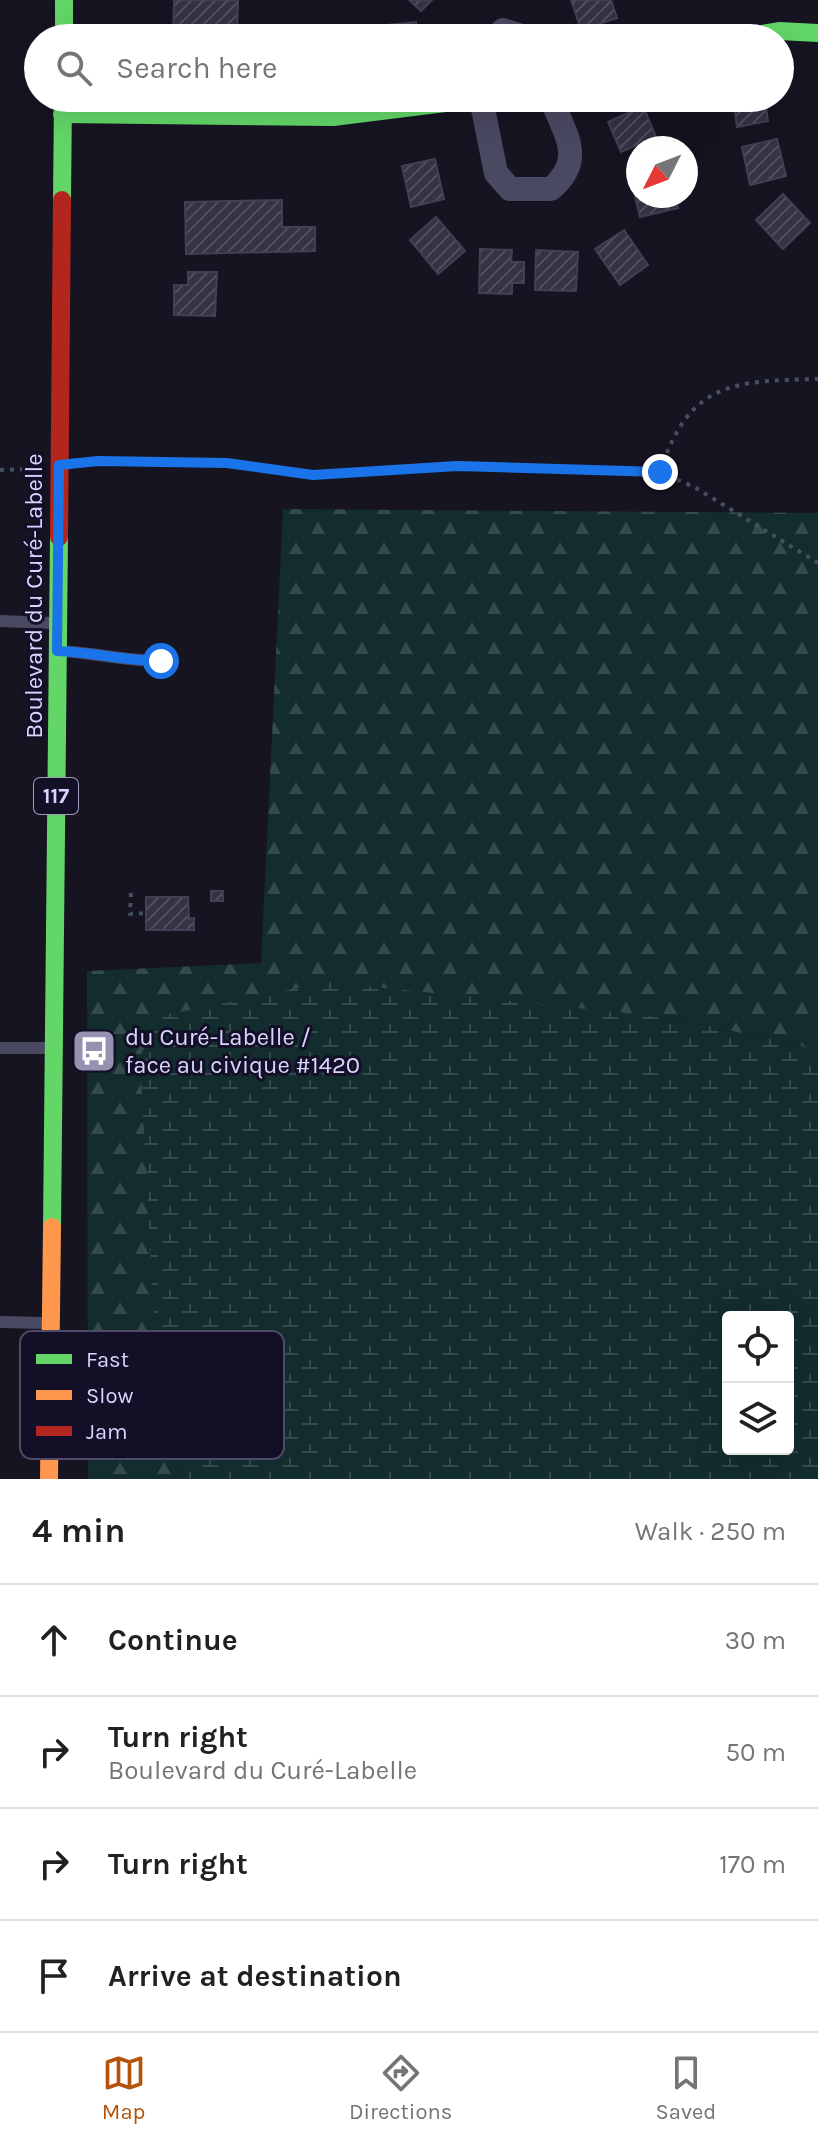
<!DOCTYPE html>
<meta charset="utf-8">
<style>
:root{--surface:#fff;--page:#f6f6f6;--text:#202124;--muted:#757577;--line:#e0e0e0;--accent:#b45309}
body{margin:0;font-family:Karla,sans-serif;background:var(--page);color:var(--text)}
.controls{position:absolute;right:24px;bottom:24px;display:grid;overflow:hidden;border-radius:8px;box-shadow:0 8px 32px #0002}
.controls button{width:72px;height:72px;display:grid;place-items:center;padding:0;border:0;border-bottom:2px solid var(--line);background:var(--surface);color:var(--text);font:40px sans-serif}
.compass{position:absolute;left:626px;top:136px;width:72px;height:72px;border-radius:50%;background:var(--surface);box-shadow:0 8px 32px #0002;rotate:228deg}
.stop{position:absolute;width:24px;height:24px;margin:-18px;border:6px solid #1a73e8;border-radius:50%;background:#fff}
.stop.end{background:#1a73e8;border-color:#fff;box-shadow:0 2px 8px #0008}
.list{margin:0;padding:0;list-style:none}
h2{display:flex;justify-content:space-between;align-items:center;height:104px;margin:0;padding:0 32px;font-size:34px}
h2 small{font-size:26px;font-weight:400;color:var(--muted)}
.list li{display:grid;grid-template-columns:52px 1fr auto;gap:24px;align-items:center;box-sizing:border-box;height:112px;padding:0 32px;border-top:2px solid var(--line)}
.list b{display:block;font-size:30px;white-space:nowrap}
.list p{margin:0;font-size:26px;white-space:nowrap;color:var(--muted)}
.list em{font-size:26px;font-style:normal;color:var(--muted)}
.icon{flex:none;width:44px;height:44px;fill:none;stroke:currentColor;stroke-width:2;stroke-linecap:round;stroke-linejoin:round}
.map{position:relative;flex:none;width:818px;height:1479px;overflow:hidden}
.search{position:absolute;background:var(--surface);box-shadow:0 8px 32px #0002;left:24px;right:24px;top:24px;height:88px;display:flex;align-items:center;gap:20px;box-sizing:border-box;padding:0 28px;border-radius:44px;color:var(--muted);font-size:30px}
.sheet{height:552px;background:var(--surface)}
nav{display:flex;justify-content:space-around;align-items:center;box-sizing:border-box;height:112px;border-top:2px solid var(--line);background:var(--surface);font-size:22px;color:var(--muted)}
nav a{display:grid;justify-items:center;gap:4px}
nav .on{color:var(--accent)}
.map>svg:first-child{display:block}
.forest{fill:url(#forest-firs)}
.wetland{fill:url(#wetland-marsh);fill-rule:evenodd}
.building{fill:url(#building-hatch);stroke:#433f54;stroke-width:2}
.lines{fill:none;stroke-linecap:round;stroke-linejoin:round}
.path{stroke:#44505f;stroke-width:4;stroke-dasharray:4 6;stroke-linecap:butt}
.lane{stroke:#4a4962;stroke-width:12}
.street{stroke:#4a4962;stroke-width:24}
.fast{stroke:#63d668;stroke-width:18}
.slow{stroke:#ff974d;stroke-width:18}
.jam{stroke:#b3261e;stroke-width:18}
.route{stroke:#1a73e8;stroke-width:10}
.labels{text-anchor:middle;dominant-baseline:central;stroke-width:6;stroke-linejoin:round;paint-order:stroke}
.shield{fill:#130f26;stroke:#9e99be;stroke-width:2}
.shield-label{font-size:22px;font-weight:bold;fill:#d9d4ff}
.street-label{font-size:24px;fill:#d9d4ff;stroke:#130f26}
.poi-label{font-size:24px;fill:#d9d4ff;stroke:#130f26;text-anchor:start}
.key{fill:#130f26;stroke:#4e4a67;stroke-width:2}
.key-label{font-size:22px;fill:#d9d4ff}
</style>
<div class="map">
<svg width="818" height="1479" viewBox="0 0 818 1479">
<defs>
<pattern id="forest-firs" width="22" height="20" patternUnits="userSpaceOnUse" patternTransform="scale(2)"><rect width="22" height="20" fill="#132c2d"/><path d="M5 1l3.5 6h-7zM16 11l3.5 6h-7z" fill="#354a4c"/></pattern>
<pattern id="wetland-marsh" width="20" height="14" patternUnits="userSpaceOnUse" patternTransform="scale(2)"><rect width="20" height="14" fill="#132c2d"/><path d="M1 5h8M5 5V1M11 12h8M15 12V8" fill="none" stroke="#354a4c"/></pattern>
<pattern id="building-hatch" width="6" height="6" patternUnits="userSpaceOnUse" patternTransform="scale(2)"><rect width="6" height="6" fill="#343243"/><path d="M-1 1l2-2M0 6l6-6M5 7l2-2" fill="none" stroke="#514f5f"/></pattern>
</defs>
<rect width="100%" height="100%" fill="#161421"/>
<!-- forest -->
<path class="forest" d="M 283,509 L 818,513 L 818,1049 L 664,1017 L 160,1432 L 187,1479 L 88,1479 L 87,971 L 261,963 Z"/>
<!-- wetland -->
<path class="wetland" d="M 328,982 L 664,1017 L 818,1049 L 818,1479 L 187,1479 L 160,1432 L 140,1057 L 159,1016 ZM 728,1317 L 788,1317 L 788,1449 L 728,1449 Z"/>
<!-- building -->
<g class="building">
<path d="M 174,0 L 238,0 L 237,38 L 173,38 Z"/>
<path d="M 409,0 L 432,0 L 421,11 Z"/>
<path d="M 571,0 L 611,0 L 617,18 L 581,30 Z"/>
<path d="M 416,22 L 417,38 L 378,38 L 377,26 Z"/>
<path d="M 733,98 L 777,98 L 777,99 L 765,101 L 768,121 L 737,127 Z"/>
<path d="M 643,106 L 656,137 L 621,152 L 608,122 Z"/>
<path d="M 777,139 L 786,176 L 750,185 L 742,147 Z"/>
<path d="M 435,159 L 444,199 L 411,207 L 402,166 Z"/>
<path d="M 638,178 L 638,196 L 675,196 L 678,208 L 640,217 L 631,180 Z"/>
<path d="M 783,194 L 810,223 L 783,249 L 756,220 Z"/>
<path d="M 282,200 L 282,227 L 315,227 L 315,251 L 186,254 L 185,202 Z"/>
<path d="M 436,217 L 465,251 L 438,274 L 410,240 Z"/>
<path d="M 624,230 L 648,265 L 620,285 L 595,249 Z"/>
<path d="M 480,249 L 512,250 L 511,262 L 524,262 L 524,283 L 512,283 L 512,294 L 479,293 Z"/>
<path d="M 536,250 L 578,252 L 576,291 L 535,290 Z"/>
<path d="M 188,272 L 217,272 L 215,316 L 174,315 L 174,285 L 188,285 Z"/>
<rect x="211" y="891" width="12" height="10"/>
<path d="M 146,897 L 188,897 L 189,919 L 194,918 L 194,930 L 146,930 Z"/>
</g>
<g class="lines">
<!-- path -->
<g class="path">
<path d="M 90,462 L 227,463 L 313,475 L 457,466 L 660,472 L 696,488 L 818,563"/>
<path d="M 0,470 L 30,469"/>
<path d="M 660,472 C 689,382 732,381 818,379"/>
<path d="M 131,893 L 130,914 L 146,913"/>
</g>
<!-- lane -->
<g class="lane">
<path d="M 0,621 L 53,623"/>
<path d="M 61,651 C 95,653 126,661 161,661"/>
<path d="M 0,1048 L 49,1048"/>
<path d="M 0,1322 L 45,1323"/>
</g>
<!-- street -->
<g class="street">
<path d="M 495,38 L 503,30 L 528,38"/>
<path d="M 481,99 L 496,173 L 510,189 L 551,189 C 586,159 565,135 551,98"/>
</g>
<!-- fast -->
<g class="fast">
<path d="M 64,0 L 64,38"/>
<path d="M 738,38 L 779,31 L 818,33"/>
<path d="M 62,114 L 333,117 L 485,98"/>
<path d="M 62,200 L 63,98"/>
<path d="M 52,1227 L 59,537"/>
</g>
<!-- slow -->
<path class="slow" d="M 49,1479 L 52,1227"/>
<!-- jam -->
<path class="jam" d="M 59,537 L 62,200"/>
</g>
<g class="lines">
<!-- route -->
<path class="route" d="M 161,661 C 125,661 93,652 57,651 L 59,465 L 98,461 L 227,463 L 313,475 L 457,466 L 660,472"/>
</g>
<!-- icons -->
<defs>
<g id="bus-square" transform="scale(2.3)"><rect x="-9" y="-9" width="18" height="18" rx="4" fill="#9591b1" stroke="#130f26"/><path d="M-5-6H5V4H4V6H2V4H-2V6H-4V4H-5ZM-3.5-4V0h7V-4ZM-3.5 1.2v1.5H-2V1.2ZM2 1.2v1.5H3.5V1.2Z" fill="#fff"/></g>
</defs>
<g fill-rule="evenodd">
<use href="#bus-square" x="94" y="1051"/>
</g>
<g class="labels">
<!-- shield labels -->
<rect class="shield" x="34" y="778" width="44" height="36" rx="6"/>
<g class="shield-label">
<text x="56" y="796">117</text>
</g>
<!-- street labels -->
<g class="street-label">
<text transform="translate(34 596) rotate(-90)">Boulevard du Curé-Labelle</text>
</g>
<!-- poi labels -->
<g class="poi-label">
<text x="125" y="1037">du Curé-Labelle /<tspan x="125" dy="28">face au civique #1420</tspan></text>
</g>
</g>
<!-- legend -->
<rect x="20" y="1331" width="264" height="128" rx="12" class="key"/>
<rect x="36" y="1354" width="36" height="10" fill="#63d668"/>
<rect x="36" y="1390" width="36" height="10" fill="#ff974d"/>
<rect x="36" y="1426" width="36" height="10" fill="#b3261e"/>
<g class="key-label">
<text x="86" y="1367">Fast</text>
<text x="86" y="1403">Slow</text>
<text x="86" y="1439">Jam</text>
</g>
</svg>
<div class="controls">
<button><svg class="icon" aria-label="locate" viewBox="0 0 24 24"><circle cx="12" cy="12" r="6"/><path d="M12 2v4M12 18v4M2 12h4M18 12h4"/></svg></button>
<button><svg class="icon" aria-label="layers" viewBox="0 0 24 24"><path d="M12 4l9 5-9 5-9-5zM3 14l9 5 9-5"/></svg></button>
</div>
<svg class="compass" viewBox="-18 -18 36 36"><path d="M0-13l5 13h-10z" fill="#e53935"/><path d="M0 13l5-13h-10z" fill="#757577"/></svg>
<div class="stop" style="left:161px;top:661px"></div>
<div class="stop end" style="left:660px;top:472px"></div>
<div class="search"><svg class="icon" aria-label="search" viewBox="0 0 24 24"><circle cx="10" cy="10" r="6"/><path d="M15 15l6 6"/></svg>Search here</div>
</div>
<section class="sheet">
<h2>4 min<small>Walk · 250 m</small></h2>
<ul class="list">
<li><svg class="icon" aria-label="ahead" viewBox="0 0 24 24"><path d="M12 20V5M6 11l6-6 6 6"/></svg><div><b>Continue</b></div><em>30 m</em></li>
<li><svg class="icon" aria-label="right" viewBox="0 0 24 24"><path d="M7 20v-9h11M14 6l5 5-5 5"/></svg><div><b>Turn right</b><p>Boulevard du Curé-Labelle</p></div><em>50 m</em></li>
<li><svg class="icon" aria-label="right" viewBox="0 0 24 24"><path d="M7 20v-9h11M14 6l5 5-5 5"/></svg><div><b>Turn right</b></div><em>170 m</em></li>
<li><svg class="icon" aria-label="arrive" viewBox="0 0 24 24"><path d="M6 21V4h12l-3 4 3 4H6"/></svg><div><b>Arrive at destination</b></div></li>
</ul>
</section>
<nav>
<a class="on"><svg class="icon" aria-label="map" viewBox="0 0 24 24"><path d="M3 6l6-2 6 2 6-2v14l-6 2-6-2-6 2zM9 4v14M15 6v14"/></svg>Map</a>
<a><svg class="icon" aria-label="directions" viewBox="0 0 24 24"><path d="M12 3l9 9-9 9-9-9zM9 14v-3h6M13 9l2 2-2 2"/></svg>Directions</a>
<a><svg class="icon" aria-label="saved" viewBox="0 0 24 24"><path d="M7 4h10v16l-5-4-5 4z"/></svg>Saved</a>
</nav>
